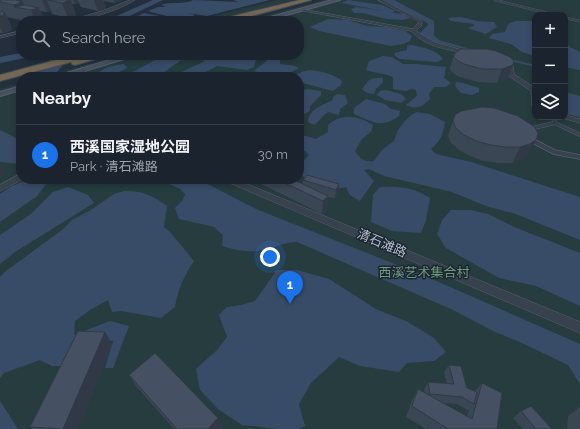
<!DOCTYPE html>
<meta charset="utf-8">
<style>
:root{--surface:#1b232e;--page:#242b36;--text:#f1f3f6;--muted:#a0a4aa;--line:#39404a;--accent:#1a73e8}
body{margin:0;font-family:Raleway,"Noto Sans SC",sans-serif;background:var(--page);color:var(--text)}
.controls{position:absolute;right:12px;top:12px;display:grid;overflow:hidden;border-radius:8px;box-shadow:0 2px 6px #0003}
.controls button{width:36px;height:36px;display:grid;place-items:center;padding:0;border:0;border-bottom:1px solid var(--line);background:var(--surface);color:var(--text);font:20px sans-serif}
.you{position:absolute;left:270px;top:257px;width:14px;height:14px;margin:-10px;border:3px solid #fff;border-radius:50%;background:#1a73e8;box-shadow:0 0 0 6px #1a73e833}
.badge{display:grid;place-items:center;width:26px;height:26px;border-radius:50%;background:var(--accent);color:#fff;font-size:13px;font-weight:700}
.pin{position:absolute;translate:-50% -33px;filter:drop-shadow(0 1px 2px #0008)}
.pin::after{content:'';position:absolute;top:21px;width:14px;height:12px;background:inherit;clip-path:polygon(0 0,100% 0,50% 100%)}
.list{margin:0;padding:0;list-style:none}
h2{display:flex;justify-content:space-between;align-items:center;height:52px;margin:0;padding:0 16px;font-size:17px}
h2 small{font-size:13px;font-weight:400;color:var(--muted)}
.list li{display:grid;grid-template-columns:26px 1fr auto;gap:12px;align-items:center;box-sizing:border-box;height:60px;padding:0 16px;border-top:1px solid var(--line)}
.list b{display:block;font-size:15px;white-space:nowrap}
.list p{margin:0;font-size:13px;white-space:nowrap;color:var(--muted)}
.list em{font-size:13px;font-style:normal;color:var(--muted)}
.icon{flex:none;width:22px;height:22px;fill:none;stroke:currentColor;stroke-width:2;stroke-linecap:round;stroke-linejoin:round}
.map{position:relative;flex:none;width:580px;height:429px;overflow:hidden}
.search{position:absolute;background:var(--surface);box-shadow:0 2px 6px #0003;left:16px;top:16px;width:288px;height:44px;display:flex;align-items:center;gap:10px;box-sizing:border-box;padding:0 14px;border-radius:16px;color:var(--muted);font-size:15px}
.panel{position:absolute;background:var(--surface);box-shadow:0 2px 6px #0003;left:16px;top:72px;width:288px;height:112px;border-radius:16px}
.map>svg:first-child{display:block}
.green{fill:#263c3f;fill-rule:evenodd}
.water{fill:#394c67}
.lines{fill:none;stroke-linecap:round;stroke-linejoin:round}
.river{fill:#394c67;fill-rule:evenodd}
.lane-far2-casing{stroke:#565f6c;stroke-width:2.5}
.lane-far1-casing{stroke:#565f6c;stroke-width:4}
.lane-casing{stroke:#565f6c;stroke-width:5.5}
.street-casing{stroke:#565f6c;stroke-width:1}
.secondary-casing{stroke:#565f6c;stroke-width:2}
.highway-casing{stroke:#434c59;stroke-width:2}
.lane-far2{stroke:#38414e;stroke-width:2}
.lane-far1{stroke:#38414e;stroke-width:3}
.lane{stroke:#38414e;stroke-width:4}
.street{fill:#38414e;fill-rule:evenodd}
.secondary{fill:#465061;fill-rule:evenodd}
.highway{fill:#746855;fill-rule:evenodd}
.wall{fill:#3b4654;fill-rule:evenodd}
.shaded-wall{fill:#303945}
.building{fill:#455162;stroke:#303945}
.labels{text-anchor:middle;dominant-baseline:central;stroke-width:3;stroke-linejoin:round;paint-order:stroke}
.street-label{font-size:13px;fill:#b4bcc9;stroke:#1d2633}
.park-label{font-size:13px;fill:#6b9a76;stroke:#1d2633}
</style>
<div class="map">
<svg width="580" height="429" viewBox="0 0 580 429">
<rect width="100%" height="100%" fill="#242f3e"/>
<!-- green -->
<g class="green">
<path d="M 277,0 L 295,0 L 212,21 L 194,21 Z"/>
<path d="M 324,0 L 580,0 L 580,429 L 0,429 L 0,89 L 21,83 L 21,179 L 299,179 L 299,77 L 42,77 L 121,55 L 299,55 L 299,21 L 243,21 ZM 535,15 L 565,15 L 565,117 L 535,117 Z"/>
</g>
<!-- water -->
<g class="water">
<path d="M 153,0 L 163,0 L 119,21 L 105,21 Z"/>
<path d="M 193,0 L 239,2 L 233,0 L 270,0 L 207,16 L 187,13 L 195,15 L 193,16 L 203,17 C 184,22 166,16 148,11 L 158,7 L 166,7 L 161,5 C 171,1 185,5 193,0 Z"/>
<path d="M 348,0 L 382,5 L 396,11 L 393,12 L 394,13 L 404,14 L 410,18 L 403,20 L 387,19 L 362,13 L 354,13 L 351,9 L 356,7 L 384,11 L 341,3 Z"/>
<path d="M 384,0 L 394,0 L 434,21 L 434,35 L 439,40 L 481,52 L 535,65 L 535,67 L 427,40 L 420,33 L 428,25 L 428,23 L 400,9 Z"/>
<path d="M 144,13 L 185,21 L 128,21 Z"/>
<path d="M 461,17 L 477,21 L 494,22 L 497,27 L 486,34 L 467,28 L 474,26 L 474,24 L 451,21 L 448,18 Z"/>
<path d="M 328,19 L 348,20 L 367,26 L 385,27 L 405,31 L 412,36 L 410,41 L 403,44 L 391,46 L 319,31 L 310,27 Z"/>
<path d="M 515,21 L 535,21 L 535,56 L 522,52 L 511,44 L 489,38 L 492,34 L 505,32 L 508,24 Z"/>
<path d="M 565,41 L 570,47 L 580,52 L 580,70 L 565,67 Z"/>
<path d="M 412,45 C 423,48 436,49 443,59 L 437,62 L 400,59 L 395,56 L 394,53 L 407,50 L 407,46 Z"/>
<path d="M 52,55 L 71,55 L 53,77 L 33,77 L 52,58 Z"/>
<path d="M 173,55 L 262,55 L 256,60 L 254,67 L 247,70 L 217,66 L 196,77 L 171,77 L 205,61 C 180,50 175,70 154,77 C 145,80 126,77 116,77 L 135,71 L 160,57 Z"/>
<path d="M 274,55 L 288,55 L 283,57 L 280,61 L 280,64 L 295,66 L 299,68 L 289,73 L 293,76 C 297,75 301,72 305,71 C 314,68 336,75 342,81 L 341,85 L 333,91 L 299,82 L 299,77 C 284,77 268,77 254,71 Z"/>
<path d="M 383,56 L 392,57 L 403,64 L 416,64 L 446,67 L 444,78 L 451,83 L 446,87 L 434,87 L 429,94 L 430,99 C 422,107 416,110 406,105 L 417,96 L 416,90 L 411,89 L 406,91 L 393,89 L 393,77 C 384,73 375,73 366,70 L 369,61 Z"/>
<path d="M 124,64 L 127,68 C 114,75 109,77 95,77 C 99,68 115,65 124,64 Z"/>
<path d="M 375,78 L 383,78 L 383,82 L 376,89 L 374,94 L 367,93 L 362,89 L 369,80 Z"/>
<path d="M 456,82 L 463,83 L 479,88 L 479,92 L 472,95 L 461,93 L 455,86 Z"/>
<path d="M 306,89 L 321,91 L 321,95 L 310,106 L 310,111 L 299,117 L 299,94 Z"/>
<path d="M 386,90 L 401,94 L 406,99 L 401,103 L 385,100 L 377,95 L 380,91 Z"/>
<path d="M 565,92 L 580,96 L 580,117 L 565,114 Z"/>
<path d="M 337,94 L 345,95 L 348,103 L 340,109 L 339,115 L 328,112 C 322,116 320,121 314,125 L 308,122 C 309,109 323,105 333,100 L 333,97 Z"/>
<path d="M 366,99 L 385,104 L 391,109 L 400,111 L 399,116 C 381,129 373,122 354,114 L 354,108 Z"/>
<path d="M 416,112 L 430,114 L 445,122 C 443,134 441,140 431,149 L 436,154 L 471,162 L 580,197 L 580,240 L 516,214 L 486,206 L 452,192 L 384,176 L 369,169 L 364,170 L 374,181 L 360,201 L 350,195 L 346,187 C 337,190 317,186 308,181 C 303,178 300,171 299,165 L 309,155 L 305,151 L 299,150 L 299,134 L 316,139 L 328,132 L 328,125 C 341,113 359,116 373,125 L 371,132 L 362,139 L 355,151 C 360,159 364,162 374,161 L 382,150 L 394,141 L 398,130 L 404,122 L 411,115 Z"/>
<path d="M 0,130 L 14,137 L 21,142 L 21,164 L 0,162 Z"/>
<path d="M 30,179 L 44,179 L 48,182 L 37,196 L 0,222 L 0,194 L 12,186 Z"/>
<path d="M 159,179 L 198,179 L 256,209 L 425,276 L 580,344 L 580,384 L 568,365 L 520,342 L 495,332 L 453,310 L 297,242 C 284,242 275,248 263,250 C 248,253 235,250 222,246 L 223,235 L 214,227 L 179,219 L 175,208 L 183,200 L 185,194 L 180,189 Z"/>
<path d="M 68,187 L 88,195 L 94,203 L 15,252 L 0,264 L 0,235 L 31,214 L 53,192 Z"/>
<path d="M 380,187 C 399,186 413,187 430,198 L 426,220 L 421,233 L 392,231 L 371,222 L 373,195 Z"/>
<path d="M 124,191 C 141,190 154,196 167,206 L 164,227 L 170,232 L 194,261 C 184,276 178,289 175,307 L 161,318 L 121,311 L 112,312 L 108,300 L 90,310 L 75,321 L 74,335 L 110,321 L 129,326 L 113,368 L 105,368 L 113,341 L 85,340 L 64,366 L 52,366 L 40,360 L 4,373 L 0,378 L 0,277 L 6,271 L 62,230 L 72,220 L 91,210 L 114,194 Z"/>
<path d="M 451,210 L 470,210 L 488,214 L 514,227 L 580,253 L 580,306 L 536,286 L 499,278 L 446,248 L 437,234 L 442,220 Z"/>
<path d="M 277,270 L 297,270 L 329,279 L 376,309 L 408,322 L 434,338 L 446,352 L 434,361 L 407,363 L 399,372 L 360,366 L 339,357 L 311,383 L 299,404 L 305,426 L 298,429 L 277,429 L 242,425 L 218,409 L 200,390 L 196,369 L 217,350 L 227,337 L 219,315 L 227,307 L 241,305 L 255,301 Z"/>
<path d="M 0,401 L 18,429 L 0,429 Z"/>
</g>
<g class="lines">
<!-- river -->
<path class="river" d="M 21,53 L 21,55 L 32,55 L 30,57 L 0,63 L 0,57 Z"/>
<!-- lane-far2 casing -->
<g class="lane-far2-casing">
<g id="lane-far2">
<path d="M 495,0 L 555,15"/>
<path d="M 565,18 L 580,21"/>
</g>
</g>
<!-- lane-far1 casing -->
<g class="lane-far1-casing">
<g id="lane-far1">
<path d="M 554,117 L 555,123 L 580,135"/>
<path d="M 529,129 L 555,123"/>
<path d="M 531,139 L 536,143"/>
</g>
</g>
<!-- lane casing -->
<g class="lane-casing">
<path id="lane" d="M 535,142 L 554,152 L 580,157"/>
</g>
<!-- street casing -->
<g class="street-casing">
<g id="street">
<path d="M 130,0 L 135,0 C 119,10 86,21 68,21 L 105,10 Z"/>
<path d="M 378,0 L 383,0 L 422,21 L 421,26 L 416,31 L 434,42 L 472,53 L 470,54 C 450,50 425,47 411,31 L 299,10 L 301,9 L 413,29 L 419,22 Z"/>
<path d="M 21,31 L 21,33 L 0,38 L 0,36 Z"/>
<path d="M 501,62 L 505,62 L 513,66 L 514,74 L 535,88 L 535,108 L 532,106 L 531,91 L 509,76 L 508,68 L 501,64 Z"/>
<path d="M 82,68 L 87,69 L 80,77 L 74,77 Z"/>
<path d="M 565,115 L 580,119 L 580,123 L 563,118 L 562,117 L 565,117 Z"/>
<path d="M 18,175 L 21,175 L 21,179 L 23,179 L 0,191 L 0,185 Z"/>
<path d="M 224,179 L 235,179 L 580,322 L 580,333 L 225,181 Z"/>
</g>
</g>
<!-- secondary casing -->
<g class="secondary-casing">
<g id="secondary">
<path d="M 332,0 L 340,0 L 265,21 L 256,21 Z"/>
<path d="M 127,55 L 137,55 L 65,77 L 53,77 Z"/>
<path d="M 21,86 L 21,90 L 0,96 L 0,92 Z"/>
</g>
</g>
<!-- highway casing -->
<g class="highway-casing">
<g id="highway">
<path d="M 300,0 L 311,0 L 233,21 L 220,21 L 221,19 Z"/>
<path d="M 75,55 L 104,55 L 103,57 L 75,65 L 72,64 L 71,62 L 0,81 L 0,75 Z"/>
</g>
</g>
<!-- lane-far2 -->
<use href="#lane-far2" class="lane-far2"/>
<!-- lane-far1 -->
<use href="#lane-far1" class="lane-far1"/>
<!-- lane -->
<use href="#lane" class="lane"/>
<!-- street -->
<use href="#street" class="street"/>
<!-- secondary -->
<use href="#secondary" class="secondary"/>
<!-- highway -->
<use href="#highway" class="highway"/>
</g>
<!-- wall -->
<g class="wall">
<path d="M 0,0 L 21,1 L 22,2 L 21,0 L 122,0 L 115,3 L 103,1 L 106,8 L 98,11 L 81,7 L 79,3 L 75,4 L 72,4 L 76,15 L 68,18 L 52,14 L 51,11 L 47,12 L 40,11 L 45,21 L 21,21 L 21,22 L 20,20 L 7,17 L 12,28 L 11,28 L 12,30 L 3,33 L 0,33 Z"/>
<path d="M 454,54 L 513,65 L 508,78 L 497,83 L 478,82 L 460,77 L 454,74 L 450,70 L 450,67 Z"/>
<path d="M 482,107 L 528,155 L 522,160 L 512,163 L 499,163 L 484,161 L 470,156 L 459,150 L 451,143 L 448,136 L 455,115 Z"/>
<path d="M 94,179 L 115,179 L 103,185 Z"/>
<path d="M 251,179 L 292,179 L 303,184 L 303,180 L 339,184 L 338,192 L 335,198 L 328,197 L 327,209 L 322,214 Z"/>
<path d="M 105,332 L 112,344 L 78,429 L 32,429 L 30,427 Z"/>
<path d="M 449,365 L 467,388 L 475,391 L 482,383 L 497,429 L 426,429 L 406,417 L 412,400 L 418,389 L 425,393 L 424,390 L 428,382 L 447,384 L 444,372 ZM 443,403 L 457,404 L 469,411 L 467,416 Z"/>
<path d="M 129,375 L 218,418 L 222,428 L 221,429 L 174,429 L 136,386 Z"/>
<path d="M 580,407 L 580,429 L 567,429 L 568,416 Z"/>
<path d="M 521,411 L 552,429 L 523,429 L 513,418 Z"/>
</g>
<!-- shaded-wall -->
<g class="shaded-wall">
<path d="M 42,0 L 47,0 L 51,11 L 47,12 Z"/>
<path d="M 71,0 L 76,15 L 68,18 L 62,3 Z"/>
<path d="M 73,0 L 78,0 L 79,3 L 75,4 Z"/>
<path d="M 94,0 L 103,0 L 106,8 L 98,11 Z"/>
<path d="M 114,0 L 122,0 L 115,3 Z"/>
<path d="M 21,1 L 22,3 L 23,2 L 26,9 L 15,7 L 14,5 Z"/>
<path d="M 39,8 L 45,21 L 35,21 L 31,10 Z"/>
<path d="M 5,12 L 12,28 L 11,28 L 12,30 L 3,33 L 0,28 L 0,16 Z"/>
<path d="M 513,65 L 508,78 L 497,83 L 502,69 Z"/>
<path d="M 536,140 L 528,155 L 522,160 L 512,163 L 520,147 Z"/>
<path d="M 0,167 L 4,174 L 0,177 Z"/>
<path d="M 100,179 L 115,179 L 103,185 Z"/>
<path d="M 339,184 L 338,192 L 335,198 L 336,190 Z"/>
<path d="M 328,196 L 327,209 L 322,214 L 323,201 Z"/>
<path d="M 105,332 L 112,344 L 78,429 L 63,429 Z"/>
<path d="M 218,418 L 222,428 L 221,429 L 208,429 Z"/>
</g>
<!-- building -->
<g class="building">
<path d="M 0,0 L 16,0 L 21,1 L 19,2 L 23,2 L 14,5 L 0,2 Z"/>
<path d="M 48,0 L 71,0 L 62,3 Z"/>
<path d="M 25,5 L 39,8 L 31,10 L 14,7 Z"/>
<path d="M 0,12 L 5,12 L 3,14 L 5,15 L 0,16 Z"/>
<path d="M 461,49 L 487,49 L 496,51 L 510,57 L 514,61 L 513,65 L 502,69 L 482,69 L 464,64 L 458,61 L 454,57 L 454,54 Z"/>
<path d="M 482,107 L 494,108 L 518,116 L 535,127 L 538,134 L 536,140 L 530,144 L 520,147 L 506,147 L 491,145 L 476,141 L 464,135 L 456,128 L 453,121 L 455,115 L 461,111 Z"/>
<path d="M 307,175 L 339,184 L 336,190 L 303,180 Z"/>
<path d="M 276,179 L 292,179 L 328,196 L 323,201 Z"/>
<path d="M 78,331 L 105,332 L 63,429 L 30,427 Z"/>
<path d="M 155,353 L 218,418 L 208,429 L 177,429 L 129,375 Z"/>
<path d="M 449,365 L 461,366 L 467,388 L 477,392 L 474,404 L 462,397 L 430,394 L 428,382 L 454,384 Z"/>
<path d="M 482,383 L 502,393 L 497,429 L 448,429 L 412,406 L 418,389 L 472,419 Z"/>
<path d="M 531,406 L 552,429 L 536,429 L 521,411 Z"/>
</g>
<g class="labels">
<!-- street labels -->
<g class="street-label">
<text transform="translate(382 243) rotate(23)">清石滩路</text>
</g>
<!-- park labels -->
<g class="park-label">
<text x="424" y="272">西溪艺术集合村</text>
</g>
</g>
</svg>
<div class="controls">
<button>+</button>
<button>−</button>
<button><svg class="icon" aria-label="layers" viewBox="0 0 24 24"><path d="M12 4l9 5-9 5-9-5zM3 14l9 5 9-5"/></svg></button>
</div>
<div class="you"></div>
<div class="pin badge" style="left:290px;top:304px">1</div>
<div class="search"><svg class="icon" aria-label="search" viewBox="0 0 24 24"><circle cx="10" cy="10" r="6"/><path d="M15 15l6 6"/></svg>Search here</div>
<section class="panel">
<h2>Nearby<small></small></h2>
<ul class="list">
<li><span class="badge">1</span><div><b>西溪国家湿地公园</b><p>Park · 清石滩路</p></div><em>30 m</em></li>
</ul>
</section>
</div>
